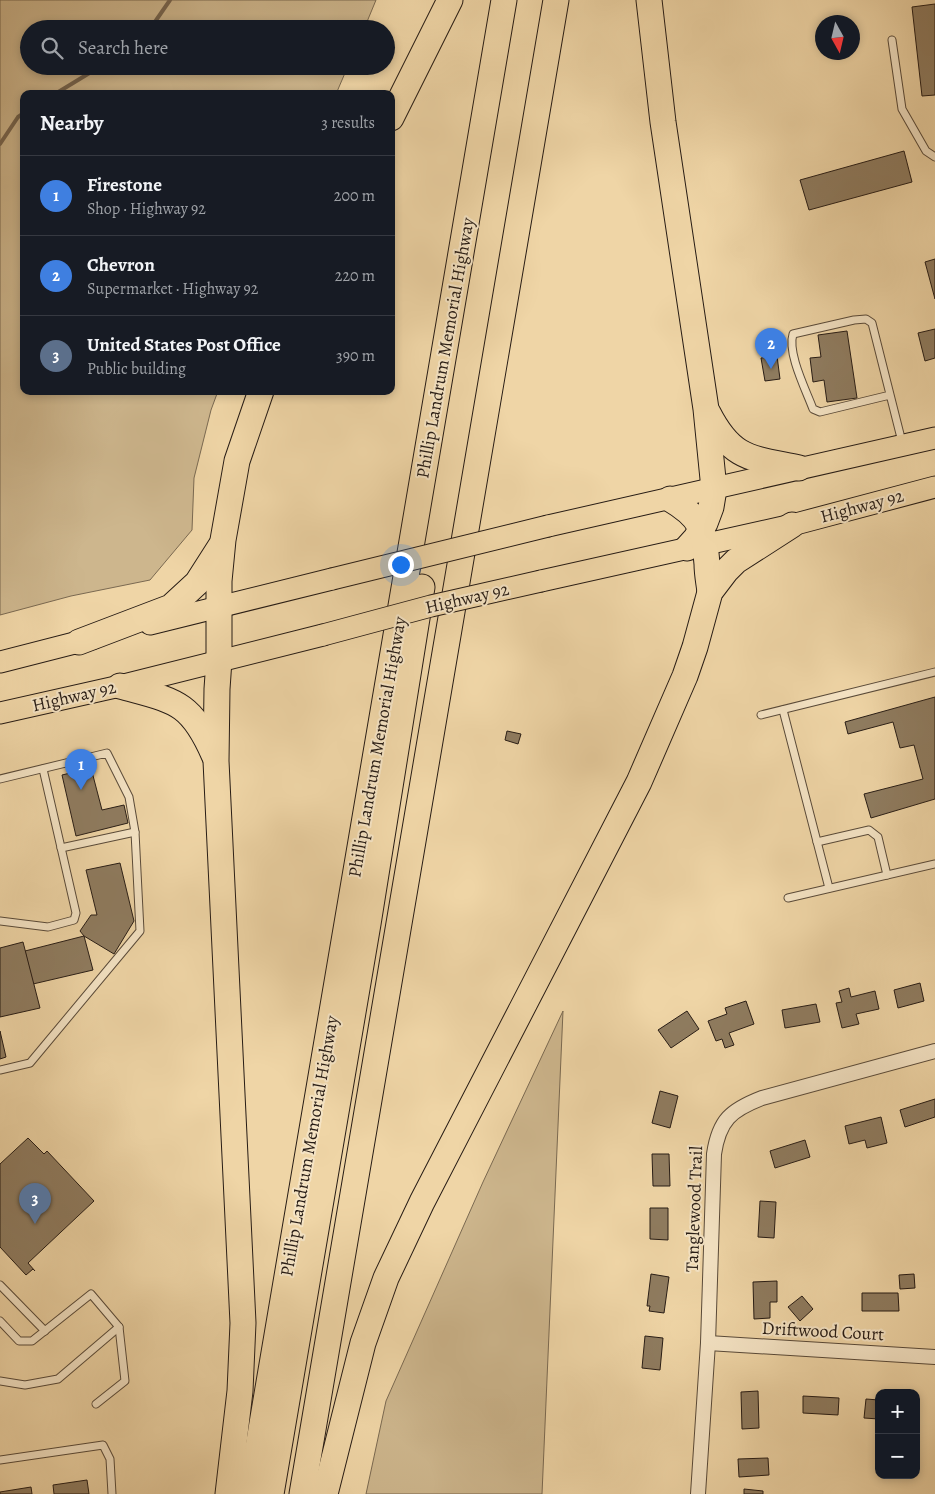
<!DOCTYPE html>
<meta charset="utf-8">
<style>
:root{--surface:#171b24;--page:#20242c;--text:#f1f3f6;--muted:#9ea1a6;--line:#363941;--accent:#c59692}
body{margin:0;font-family:Alegreya,serif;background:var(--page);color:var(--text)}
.controls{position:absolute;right:15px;bottom:15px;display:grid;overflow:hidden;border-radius:10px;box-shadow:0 2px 8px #0003}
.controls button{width:45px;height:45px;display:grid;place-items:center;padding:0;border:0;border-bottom:1px solid var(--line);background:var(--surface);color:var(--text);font:25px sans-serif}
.compass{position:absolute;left:815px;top:15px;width:45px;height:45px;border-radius:50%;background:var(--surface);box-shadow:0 2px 8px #0003;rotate:172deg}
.you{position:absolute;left:400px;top:564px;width:18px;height:18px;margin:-12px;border:4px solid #fff;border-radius:50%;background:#1a73e8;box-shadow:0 0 0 8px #1a73e833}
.badge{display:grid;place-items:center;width:32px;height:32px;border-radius:50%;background:var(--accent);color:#fff;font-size:16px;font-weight:700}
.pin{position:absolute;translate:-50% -41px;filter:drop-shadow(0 1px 2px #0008)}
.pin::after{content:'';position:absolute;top:26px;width:18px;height:15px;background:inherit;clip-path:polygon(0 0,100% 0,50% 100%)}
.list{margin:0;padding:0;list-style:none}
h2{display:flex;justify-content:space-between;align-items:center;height:65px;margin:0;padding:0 20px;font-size:21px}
h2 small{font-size:16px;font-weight:400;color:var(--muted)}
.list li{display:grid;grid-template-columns:32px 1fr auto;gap:15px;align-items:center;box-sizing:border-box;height:80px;padding:0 20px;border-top:1px solid var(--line)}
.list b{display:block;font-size:19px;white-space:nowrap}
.list p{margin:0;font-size:16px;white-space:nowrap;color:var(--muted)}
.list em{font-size:16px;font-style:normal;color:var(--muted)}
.icon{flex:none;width:28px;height:28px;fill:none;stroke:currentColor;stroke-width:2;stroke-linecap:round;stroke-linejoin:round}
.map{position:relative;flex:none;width:935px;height:1494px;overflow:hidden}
.search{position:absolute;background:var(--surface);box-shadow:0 2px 8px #0003;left:20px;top:20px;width:375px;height:55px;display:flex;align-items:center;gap:12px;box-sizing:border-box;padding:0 18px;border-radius:28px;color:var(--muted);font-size:19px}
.panel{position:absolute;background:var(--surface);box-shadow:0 2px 8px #0003;left:20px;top:90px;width:375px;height:305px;border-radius:10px}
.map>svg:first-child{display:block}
.green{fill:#cdb68d;stroke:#7a6951}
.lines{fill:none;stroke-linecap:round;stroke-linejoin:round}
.stream{stroke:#76654f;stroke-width:4}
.building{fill:#8f7c60;stroke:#271c15}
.service-casing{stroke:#594a39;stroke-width:9}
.minor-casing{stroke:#594a39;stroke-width:16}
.primary-casing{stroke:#271c15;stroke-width:23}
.motorway-casing{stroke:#271c15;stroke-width:27}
.service{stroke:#f5e4c5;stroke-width:7}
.minor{stroke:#f5e4c5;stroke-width:14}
.primary{stroke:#efd5a6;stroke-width:21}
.motorway{stroke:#efd5a6;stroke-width:25}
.primary-bridge-casing{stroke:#271c15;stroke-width:23;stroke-linecap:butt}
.primary-bridge{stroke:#efd5a6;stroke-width:21}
.labels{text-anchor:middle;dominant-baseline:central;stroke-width:4;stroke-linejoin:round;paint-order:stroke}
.street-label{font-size:18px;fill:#271c15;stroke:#f5e4c5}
</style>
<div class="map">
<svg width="935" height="1494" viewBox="0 0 935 1494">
<rect width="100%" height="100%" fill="#efd5a6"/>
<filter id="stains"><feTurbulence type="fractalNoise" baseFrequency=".004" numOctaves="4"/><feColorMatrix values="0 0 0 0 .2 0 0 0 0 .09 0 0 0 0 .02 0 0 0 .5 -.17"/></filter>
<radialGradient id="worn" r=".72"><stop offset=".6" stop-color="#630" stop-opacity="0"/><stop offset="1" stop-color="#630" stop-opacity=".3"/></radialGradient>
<!-- green -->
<g class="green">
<path d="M 0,0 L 376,0 L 364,29 L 29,29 L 29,66 L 348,66 L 336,94 L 24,94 L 24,391 L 218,391 L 211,410 L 194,478 L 192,530 L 150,580 L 71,596 L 0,615 Z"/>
<path d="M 563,1011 L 542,1494 L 366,1494 L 386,1401 L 483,1182 Z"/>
</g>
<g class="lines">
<!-- stream -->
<g class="stream">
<path d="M 150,29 L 170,0"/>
<path d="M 55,94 L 101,66"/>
<path d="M 0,144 L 18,117 L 24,113"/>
</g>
</g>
<!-- building -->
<g class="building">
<path d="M 935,4 L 935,95 L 922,96 L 912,7 Z"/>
<path d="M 904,151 L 912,182 L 809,210 L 800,180 Z"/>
<path d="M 935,259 L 935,299 L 925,262 Z"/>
<path d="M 935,329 L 935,358 L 925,361 L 918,333 Z"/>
<path d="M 847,331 L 857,398 L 827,402 L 824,380 L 813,382 L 810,358 L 821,357 L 818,335 Z"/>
<path d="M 777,356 L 780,379 L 765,381 L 761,358 Z"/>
<path d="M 935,697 L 935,799 L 871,818 L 864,794 L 923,779 L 914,745 L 900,748 L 893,722 L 848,734 L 845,722 Z"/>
<path d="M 507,731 L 521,734 L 518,744 L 505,740 Z"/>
<path d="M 91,768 L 102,810 L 124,805 L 128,823 L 76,836 L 62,775 Z"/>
<path d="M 120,863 L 134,921 L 114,954 L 84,936 L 80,931 L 91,915 L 97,915 L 86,870 Z"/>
<path d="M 84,936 L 93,970 L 33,984 L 25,951 Z"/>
<path d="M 23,942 L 40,1008 L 0,1017 L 0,948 Z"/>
<path d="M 920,983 L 924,1001 L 898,1008 L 894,990 Z"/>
<path d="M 849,988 L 851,997 L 875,991 L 879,1009 L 856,1014 L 859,1024 L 842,1028 L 836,1003 L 842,1002 L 839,991 Z"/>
<path d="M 746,1001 L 754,1024 L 729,1033 L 734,1045 L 725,1048 L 722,1039 L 716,1041 L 708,1021 L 727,1014 L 725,1008 Z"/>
<path d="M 816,1004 L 820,1022 L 785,1028 L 782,1010 Z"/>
<path d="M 687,1011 L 699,1029 L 671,1048 L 658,1030 Z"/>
<path d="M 0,1031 L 6,1057 L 0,1059 Z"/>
<path d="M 660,1091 L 678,1096 L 670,1128 L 652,1123 Z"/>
<path d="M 935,1099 L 935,1117 L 905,1127 L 900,1110 Z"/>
<path d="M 881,1117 L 887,1143 L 867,1148 L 865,1140 L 849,1144 L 845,1126 Z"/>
<path d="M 28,1138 L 44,1154 L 47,1151 L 94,1201 L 28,1263 L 35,1271 L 33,1269 L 26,1275 L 0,1247 L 0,1164 Z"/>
<path d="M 805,1140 L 810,1157 L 775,1168 L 770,1151 Z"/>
<path d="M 652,1154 L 669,1154 L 670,1186 L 653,1186 Z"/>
<path d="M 760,1201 L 776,1202 L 774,1238 L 758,1237 Z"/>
<path d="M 650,1208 L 668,1208 L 668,1240 L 650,1239 Z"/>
<path d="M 651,1274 L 669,1277 L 664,1313 L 649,1311 L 650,1306 L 647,1306 Z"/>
<path d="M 914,1274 L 915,1288 L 900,1289 L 899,1275 Z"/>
<path d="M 777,1281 L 777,1302 L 770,1302 L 770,1318 L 754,1319 L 753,1282 Z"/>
<path d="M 862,1293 L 898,1293 L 899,1311 L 862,1311 Z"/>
<path d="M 802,1296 L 813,1309 L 800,1321 L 788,1307 Z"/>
<path d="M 645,1336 L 663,1338 L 660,1370 L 642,1368 Z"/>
<path d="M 758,1391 L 759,1428 L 742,1429 L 741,1392 Z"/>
<path d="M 803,1396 L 839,1398 L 838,1415 L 803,1413 Z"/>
<path d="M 866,1399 L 879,1400 L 879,1419 L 864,1418 Z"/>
<path d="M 768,1458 L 769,1475 L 739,1477 L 738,1459 Z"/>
<path d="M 87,1480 L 89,1494 L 54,1494 L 53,1485 Z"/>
<path d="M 31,1487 L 32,1494 L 0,1494 L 0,1492 Z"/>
<path d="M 744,1489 L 763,1491 L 763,1494 L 744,1494 Z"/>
</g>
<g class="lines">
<!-- service casing -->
<g class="service-casing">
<g id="service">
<path d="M 892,40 L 902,109 L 926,151 L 935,157"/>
<path d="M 890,395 L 820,412 L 813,409 C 806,390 787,353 793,334 L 854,320 L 866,319 L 872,323 C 882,363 892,402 902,442"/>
<path d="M 783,710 L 829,888"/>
<path d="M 761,715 L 935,672"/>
<path d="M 0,779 L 107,753 L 129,797 L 135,832 L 140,931 L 30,1063 L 0,1070"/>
<path d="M 817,842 L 869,830 L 878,837 L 887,875"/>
<path d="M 61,848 L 135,832"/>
<path d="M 788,898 L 935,864"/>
<path d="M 0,921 L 48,927 L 74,920 L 76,913 L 43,769"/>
<path d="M 0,1285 L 45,1331"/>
<path d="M 0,1321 L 19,1341 L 32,1341 L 91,1294 L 119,1327 L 58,1379 L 25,1385 L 0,1381"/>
<path d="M 96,1404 L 125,1381 L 119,1327"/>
<path d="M 0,1460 L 103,1445 L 110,1459 L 112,1494"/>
</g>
</g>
<!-- minor casing -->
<g class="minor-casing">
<g id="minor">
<path d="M 708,1343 L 935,1357"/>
<path d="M 698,1494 L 708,1343 L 714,1154 C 719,1120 731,1110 762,1098 L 935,1051"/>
</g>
</g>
<!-- primary casing -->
<g class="primary-casing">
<g id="primary">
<path d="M 548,526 L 935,438"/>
<path d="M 541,581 L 792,525 L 935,487"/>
<path d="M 150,624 L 332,579"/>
<path d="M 0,662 L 94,638"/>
<path d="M 0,713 L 120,686 L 323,635"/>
</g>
</g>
<!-- motorway casing -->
<g class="motorway-casing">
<g id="motorway">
<path d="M 649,0 L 663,122 L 706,409 L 714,489 L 711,507 L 705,523 L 696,538 L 687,548"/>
<path d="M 391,118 L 450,0"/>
<path d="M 708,413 C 732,460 751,458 799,468"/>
<path d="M 670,499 C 702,518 704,529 707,564 C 707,574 709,583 710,592"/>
<path d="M 79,642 L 171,607 L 197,583 L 220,547"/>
<path d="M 120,686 C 174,701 190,700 214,755"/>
<path d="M 228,1494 L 240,1391 L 243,1323 L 216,761 L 217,689 L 219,660 L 219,581 L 223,540 L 237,461 L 261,391"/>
<path d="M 250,1494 L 504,0"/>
<path d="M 271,1494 L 368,924 L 422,587"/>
<path d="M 302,1494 L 556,0"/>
<path d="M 325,1494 L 363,1343 L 386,1278 L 422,1202 L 639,782 L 685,676 L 695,647 L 710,592 L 726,571 L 736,561 L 792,525"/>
</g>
</g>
<!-- service -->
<use href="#service" class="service"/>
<!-- minor -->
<use href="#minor" class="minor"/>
<!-- primary -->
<use href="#primary" class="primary"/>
<!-- motorway -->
<use href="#motorway" class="motorway"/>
<!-- primary-bridge casing -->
<g class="primary-bridge-casing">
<g id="primary-bridge">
<path d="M 332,579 L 548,526"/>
<path d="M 323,635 L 431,606 L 541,581"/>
</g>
</g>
<!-- primary-bridge -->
<use href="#primary-bridge" class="primary-bridge"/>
</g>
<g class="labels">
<!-- street labels -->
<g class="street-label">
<text transform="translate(445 348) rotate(-80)">Phillip Landrum Memorial Highway</text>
<text transform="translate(862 506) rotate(-15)">Highway 92</text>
<text transform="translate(467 598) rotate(-13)">Highway 92</text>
<text transform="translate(74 696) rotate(-13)">Highway 92</text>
<text transform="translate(377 747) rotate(-80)">Phillip Landrum Memorial Highway</text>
<text transform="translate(309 1146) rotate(-80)">Phillip Landrum Memorial Highway</text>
<text transform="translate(694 1209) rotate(-88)">Tanglewood Trail</text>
<text transform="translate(823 1331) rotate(3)">Driftwood Court</text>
</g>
</g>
<rect width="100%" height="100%" filter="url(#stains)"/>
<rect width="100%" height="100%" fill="url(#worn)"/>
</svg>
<div class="controls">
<button>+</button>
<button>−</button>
</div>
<svg class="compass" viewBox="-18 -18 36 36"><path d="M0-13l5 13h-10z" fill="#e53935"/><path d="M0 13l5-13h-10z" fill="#9ea1a6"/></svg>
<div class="you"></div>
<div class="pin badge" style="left:81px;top:790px;background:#3f7fe0">1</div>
<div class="pin badge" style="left:771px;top:369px;background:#3f7fe0">2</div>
<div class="pin badge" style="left:35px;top:1224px;background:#5c6f8a">3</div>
<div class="search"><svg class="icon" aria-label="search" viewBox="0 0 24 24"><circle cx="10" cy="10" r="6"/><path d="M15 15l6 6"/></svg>Search here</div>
<section class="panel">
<h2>Nearby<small>3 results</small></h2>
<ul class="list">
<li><span class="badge" style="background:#3f7fe0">1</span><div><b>Firestone</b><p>Shop · Highway 92</p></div><em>200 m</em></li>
<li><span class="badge" style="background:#3f7fe0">2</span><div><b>Chevron</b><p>Supermarket · Highway 92</p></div><em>220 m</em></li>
<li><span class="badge" style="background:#5c6f8a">3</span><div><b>United States Post Office</b><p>Public building</p></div><em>390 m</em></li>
</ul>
</section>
</div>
